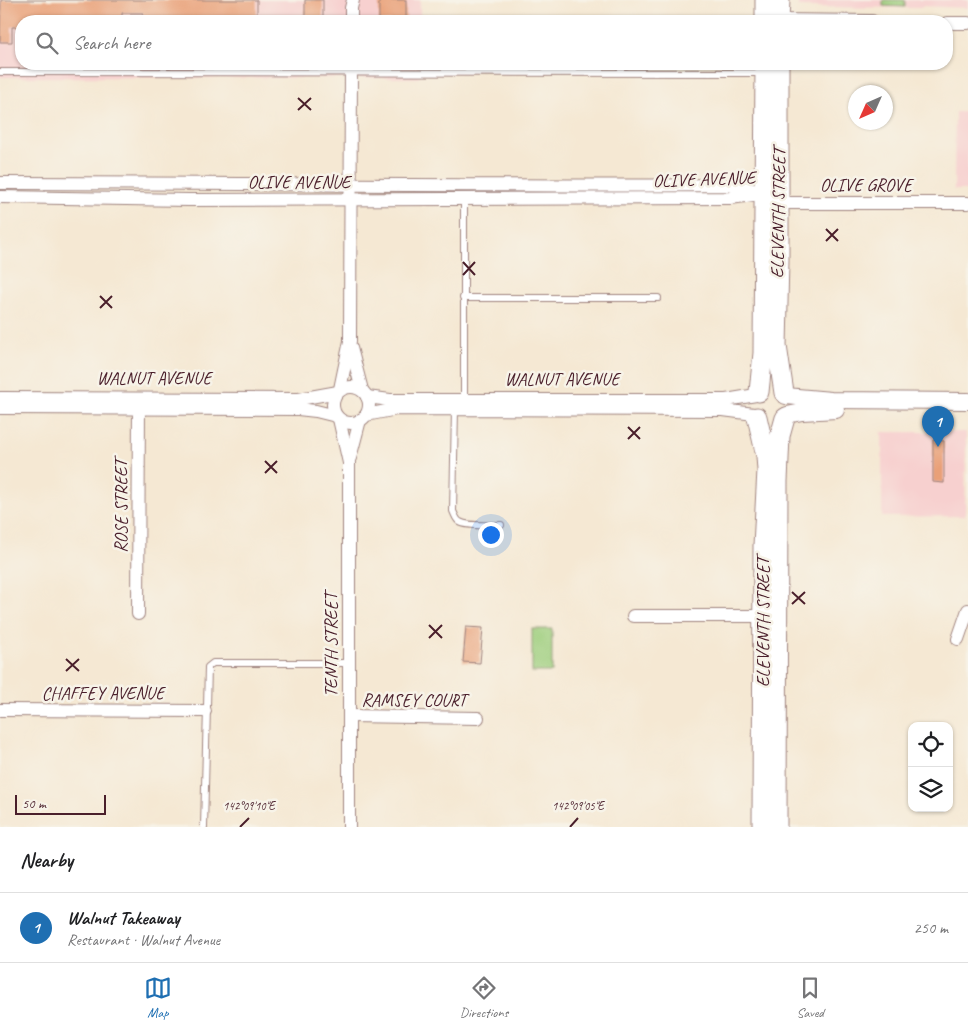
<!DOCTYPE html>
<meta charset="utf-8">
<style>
:root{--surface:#fff;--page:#f6f6f6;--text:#202124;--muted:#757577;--line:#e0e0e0;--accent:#1f6fb2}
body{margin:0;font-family:Caveat,sans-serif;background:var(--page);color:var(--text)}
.controls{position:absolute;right:15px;bottom:15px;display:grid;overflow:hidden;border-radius:10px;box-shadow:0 1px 4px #0004}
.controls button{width:45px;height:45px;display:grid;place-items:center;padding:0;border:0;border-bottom:1px solid var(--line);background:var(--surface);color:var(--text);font:25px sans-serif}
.compass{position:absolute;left:848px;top:85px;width:45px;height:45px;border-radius:50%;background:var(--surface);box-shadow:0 1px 4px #0004;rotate:225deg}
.scale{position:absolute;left:15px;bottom:12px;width:91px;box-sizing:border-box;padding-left:5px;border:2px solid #4a1f2b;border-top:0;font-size:14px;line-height:18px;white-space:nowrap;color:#4a1f2b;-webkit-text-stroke:4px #f7f3e8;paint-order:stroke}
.you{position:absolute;left:490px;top:534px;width:18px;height:18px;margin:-12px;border:4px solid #fff;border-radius:50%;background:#1a73e8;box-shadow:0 0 0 8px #1a73e833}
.badge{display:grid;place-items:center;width:32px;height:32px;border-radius:50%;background:var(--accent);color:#fff;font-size:16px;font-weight:700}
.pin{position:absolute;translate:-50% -41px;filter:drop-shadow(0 1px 2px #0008)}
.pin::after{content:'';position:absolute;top:26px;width:18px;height:15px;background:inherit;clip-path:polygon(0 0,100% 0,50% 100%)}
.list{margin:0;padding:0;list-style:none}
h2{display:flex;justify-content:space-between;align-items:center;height:65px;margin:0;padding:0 20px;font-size:21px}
h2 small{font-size:16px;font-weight:400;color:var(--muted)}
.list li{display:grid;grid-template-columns:32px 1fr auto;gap:15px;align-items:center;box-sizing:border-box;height:70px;padding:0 20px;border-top:1px solid var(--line)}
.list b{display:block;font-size:19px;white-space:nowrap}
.list p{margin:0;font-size:16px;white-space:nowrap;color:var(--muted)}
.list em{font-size:16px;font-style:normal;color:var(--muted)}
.icon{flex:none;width:28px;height:28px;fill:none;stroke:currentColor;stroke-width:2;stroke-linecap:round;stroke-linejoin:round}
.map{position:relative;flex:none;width:968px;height:827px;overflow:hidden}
.search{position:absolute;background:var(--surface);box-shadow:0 1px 4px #0004;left:15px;right:15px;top:15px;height:55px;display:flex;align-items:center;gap:12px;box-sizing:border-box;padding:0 18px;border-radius:20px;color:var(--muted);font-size:19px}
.sheet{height:135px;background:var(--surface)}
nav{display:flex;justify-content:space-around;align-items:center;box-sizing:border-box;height:70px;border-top:1px solid var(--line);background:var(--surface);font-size:14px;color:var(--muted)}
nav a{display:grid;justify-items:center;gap:2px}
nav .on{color:var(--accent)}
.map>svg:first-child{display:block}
.built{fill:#f7d0cf}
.green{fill:#9ccd7c;stroke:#737654}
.building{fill:#e9a078}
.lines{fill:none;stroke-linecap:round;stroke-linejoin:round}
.service-casing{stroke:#a0847f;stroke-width:8}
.minor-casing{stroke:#a0847f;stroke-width:14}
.tertiary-casing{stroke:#a0847f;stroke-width:18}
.secondary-casing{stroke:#a0847f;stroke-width:21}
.service{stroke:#fff;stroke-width:6}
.minor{stroke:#fff;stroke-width:12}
.tertiary{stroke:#fff;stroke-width:16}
.secondary{stroke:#fff;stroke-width:19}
.ticks{fill:none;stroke:#4a1f2b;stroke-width:2}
.labels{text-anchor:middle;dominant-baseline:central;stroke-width:5;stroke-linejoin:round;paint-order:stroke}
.street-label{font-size:18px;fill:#4a1f2b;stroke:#f7f3e8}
.ticks-label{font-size:12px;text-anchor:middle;fill:#4a1f2b;stroke:#f7f3e8;stroke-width:5;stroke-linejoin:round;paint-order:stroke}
</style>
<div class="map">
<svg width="968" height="827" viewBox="0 0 968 827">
<rect width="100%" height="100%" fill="#f7f3e8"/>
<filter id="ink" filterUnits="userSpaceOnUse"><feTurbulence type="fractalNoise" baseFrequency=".02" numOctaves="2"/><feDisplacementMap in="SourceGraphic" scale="10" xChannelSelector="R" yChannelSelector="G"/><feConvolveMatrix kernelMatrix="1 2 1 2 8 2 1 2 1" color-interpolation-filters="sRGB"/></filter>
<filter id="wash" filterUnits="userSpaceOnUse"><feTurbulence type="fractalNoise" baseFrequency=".0096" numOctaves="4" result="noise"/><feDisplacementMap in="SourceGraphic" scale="20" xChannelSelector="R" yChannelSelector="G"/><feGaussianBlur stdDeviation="1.12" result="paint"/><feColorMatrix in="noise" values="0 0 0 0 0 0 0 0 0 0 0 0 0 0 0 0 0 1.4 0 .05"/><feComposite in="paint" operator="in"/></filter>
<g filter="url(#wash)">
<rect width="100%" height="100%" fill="#f5e8d3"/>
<!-- built -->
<g class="built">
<path d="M 0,0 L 420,0 L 420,21 L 21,21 L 21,64 L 420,64 L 419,78 L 0,77 Z"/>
<path d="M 799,0 L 968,0 L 968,8 L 921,6 L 921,8 L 799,7 Z"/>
<path d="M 955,112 L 968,112 L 968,190 L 954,190 Z"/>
<path d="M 882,432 L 966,432 L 965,516 L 882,517 Z"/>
</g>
<!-- green -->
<g class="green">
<path d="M 883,0 L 905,0 L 905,7 L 883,6 Z"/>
<rect x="532" y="629" width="20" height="43"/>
</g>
<g id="blocks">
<!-- building -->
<g class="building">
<path d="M 1,0 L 257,0 L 257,21 L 143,21 L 143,13 L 122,13 L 122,21 L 21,21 L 21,27 L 12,27 L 12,42 L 0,42 Z"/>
<rect x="305" y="0" width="18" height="21"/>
<rect x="379" y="0" width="27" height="21"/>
<path d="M 933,440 L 944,441 L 944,483 L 933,482 Z"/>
<path d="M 466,627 L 483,628 L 480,663 L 463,662 Z"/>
</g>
</g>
</g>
<g filter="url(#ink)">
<use href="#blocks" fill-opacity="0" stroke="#a0847f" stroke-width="1"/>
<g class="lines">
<!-- service casing -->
<g class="service-casing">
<g id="service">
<path d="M 0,72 L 763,73"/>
<path d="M 463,298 L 658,298"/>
<path d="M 464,399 L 464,199"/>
<path d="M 455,409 L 453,511 C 455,515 456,520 460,522 C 468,527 492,525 501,525"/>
<path d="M 204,827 L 208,667 L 213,663 L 349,663"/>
</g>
</g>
<!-- minor casing -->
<g class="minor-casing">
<g id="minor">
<path d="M 772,20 L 872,21"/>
<path d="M 351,21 L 351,8 L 353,0"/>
<path d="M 947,23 L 968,23"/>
<path d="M 0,183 C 242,183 484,187 726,185 L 747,188 L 764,194"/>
<path d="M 0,197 L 189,200 L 730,198 L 761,194"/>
<path d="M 773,203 L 968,203"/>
<path d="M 351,348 L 362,390"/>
<circle cx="351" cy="405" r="18"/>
<path d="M 340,389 L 350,341 L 351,64"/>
<path d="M 367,397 L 390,400 L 726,400 L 756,395"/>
<path d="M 0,398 L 299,399 L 338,392"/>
<path d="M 0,408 L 298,409 L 316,411 L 336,416"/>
<path d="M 366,415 L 397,409 L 723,410 L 754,414"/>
<path d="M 339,419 L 349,463 L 349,827"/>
<path d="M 350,458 L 360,420"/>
<path d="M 138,614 L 139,401"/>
<path d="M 633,616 L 771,616"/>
<path d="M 958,639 L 968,610"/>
<path d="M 0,710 L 205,711"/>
<path d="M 349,716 L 478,718"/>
</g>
</g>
<!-- tertiary casing -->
<g class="tertiary-casing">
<g id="tertiary">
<path d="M 786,396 L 831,400 L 968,401"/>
<path d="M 787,415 L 802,412 L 836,410"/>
</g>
</g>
<!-- secondary casing -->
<g class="secondary-casing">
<g id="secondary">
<path d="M 765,21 L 765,0"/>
<path d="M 779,21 L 780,0"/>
<path d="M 779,64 L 779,260 L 777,346 L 784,393"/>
<path d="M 759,392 L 763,353 L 765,64"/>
<path d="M 757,417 L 766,456 L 767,470 L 763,546 L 762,827"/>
<path d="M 777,827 L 778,481 L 780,436 L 785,418"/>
</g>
</g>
<!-- service -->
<use href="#service" class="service"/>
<!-- minor -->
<use href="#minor" class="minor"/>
<!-- tertiary -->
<use href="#tertiary" class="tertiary"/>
<!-- secondary -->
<use href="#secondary" class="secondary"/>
</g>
</g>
<!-- ticks -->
<path class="ticks" d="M 298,98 L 311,110M 298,110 L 311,98M 826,229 L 838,241M 826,241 L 838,229M 463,262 L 475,275M 463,275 L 475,262M 100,296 L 112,308M 100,308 L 112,296M 628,427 L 640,439M 628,439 L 640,427M 265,461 L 277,473M 265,473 L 277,461M 792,592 L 805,604M 792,604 L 805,592M 429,625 L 442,638M 429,638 L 442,625M 66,659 L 79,671M 66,671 L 79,659M 240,827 L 249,818M 570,827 L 578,818"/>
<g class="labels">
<!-- street labels -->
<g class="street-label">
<text transform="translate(704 179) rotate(-2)">OLIVE AVENUE</text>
<text x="299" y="182">OLIVE AVENUE</text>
<text x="866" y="185">OLIVE GROVE</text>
<text transform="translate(778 213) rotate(-89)">ELEVENTH STREET</text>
<text x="154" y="378">WALNUT AVENUE</text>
<text x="562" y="379">WALNUT AVENUE</text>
<text transform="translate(121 506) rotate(-90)">ROSE STREET</text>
<text transform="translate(763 622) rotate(-90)">ELEVENTH STREET</text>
<text transform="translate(331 645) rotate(-90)">TENTH STREET</text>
<text x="103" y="693">CHAFFEY AVENUE</text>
<text x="414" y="700">RAMSEY COURT</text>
</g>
</g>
<g class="ticks-label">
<text x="249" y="810">142°09'10"E</text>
<text x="578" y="810">142°09'05"E</text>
</g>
</svg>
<div class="controls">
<button><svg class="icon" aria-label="locate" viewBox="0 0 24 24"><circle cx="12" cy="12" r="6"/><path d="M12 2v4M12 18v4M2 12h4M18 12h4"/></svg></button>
<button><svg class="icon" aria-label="layers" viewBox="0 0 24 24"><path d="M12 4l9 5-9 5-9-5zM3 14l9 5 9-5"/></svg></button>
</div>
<svg class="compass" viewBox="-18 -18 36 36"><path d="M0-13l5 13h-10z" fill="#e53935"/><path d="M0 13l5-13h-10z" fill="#757577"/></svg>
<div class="scale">50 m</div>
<div class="you"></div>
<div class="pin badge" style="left:938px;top:447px">1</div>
<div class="search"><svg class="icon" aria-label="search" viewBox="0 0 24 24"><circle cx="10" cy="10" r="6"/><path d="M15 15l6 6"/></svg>Search here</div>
</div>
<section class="sheet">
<h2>Nearby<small></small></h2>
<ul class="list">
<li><span class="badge">1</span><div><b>Walnut Takeaway</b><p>Restaurant · Walnut Avenue</p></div><em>250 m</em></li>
</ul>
</section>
<nav>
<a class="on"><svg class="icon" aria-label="map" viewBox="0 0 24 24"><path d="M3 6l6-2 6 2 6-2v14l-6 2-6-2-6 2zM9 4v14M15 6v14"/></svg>Map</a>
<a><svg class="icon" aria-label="directions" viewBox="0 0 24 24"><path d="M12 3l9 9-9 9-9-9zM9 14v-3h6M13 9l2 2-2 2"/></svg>Directions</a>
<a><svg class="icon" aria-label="saved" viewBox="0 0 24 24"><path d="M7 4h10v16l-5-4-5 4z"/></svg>Saved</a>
</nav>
